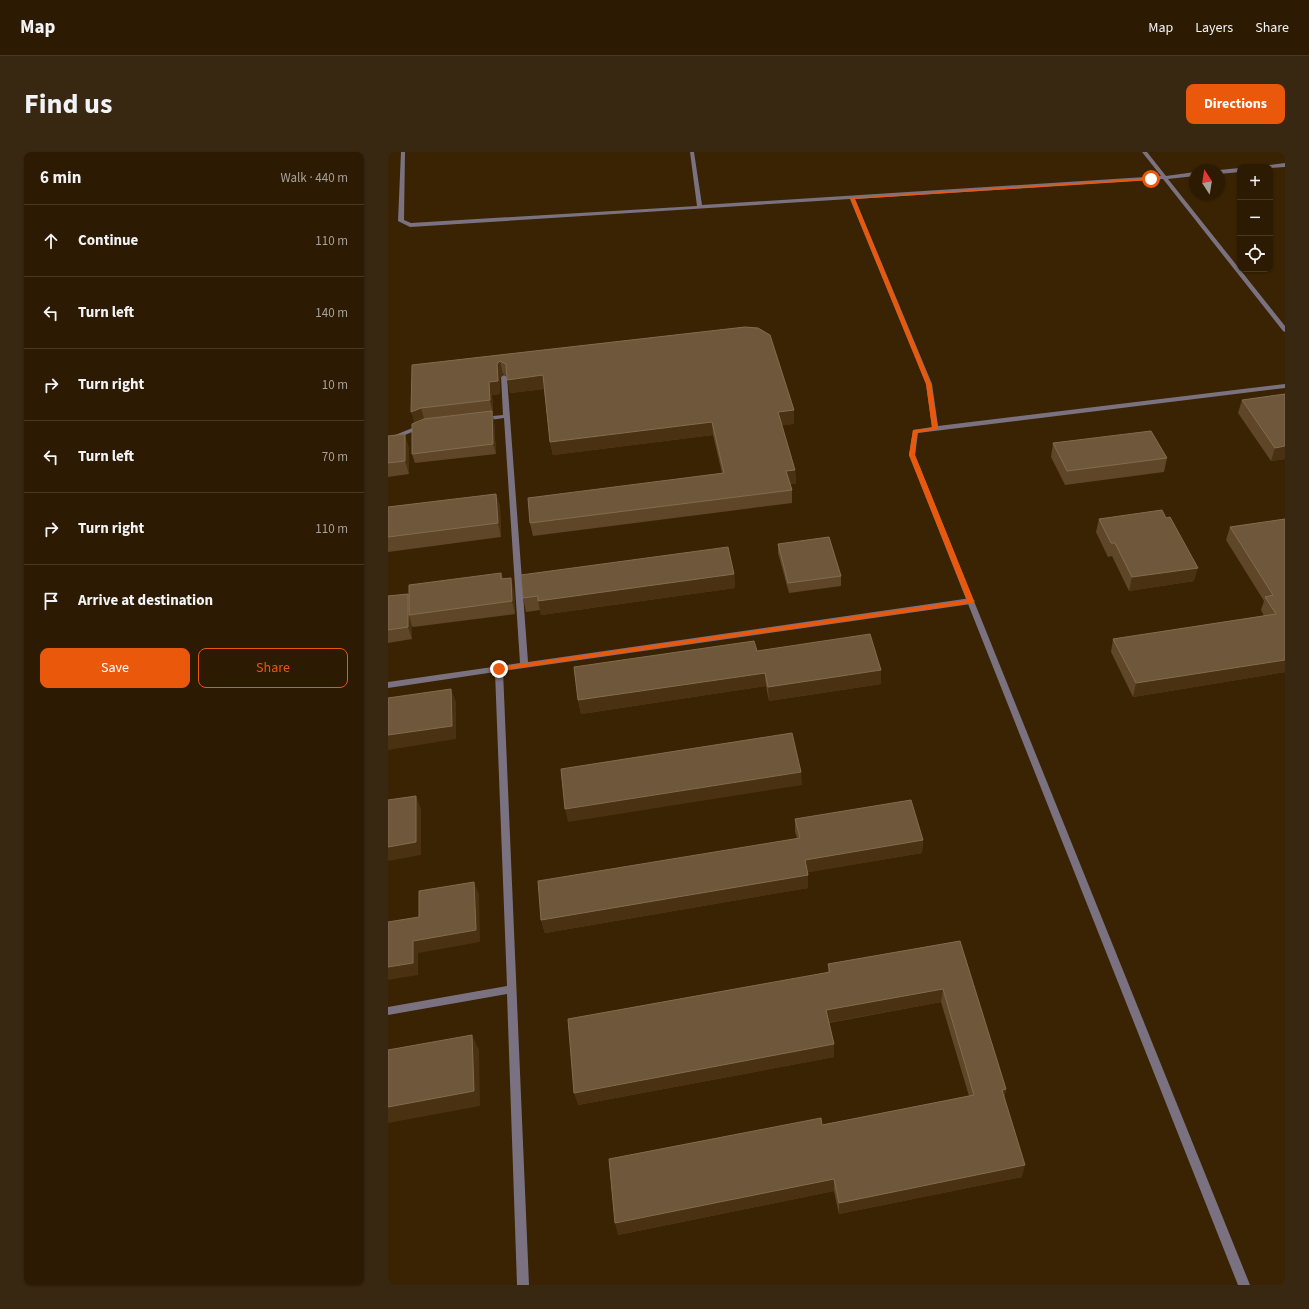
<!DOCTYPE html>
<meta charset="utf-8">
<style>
:root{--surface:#2c1a02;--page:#382711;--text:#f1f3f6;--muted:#a6a199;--line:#483824;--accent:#ea580c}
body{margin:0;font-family:"Source Sans 3",sans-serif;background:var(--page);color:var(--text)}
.controls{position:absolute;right:12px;top:12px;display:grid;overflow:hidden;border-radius:8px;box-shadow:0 1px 3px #0004}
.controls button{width:36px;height:36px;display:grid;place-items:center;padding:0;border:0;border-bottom:1px solid var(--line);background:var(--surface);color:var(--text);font:20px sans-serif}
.compass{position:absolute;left:801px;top:12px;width:36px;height:36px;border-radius:50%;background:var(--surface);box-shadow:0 1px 3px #0004;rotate:348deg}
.stop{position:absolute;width:12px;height:12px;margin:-9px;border:3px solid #ea580c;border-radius:50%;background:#fff}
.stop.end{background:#ea580c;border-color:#fff;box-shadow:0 1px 4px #0008}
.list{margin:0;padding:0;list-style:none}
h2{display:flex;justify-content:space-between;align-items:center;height:52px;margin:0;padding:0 16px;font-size:17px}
h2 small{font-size:13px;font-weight:400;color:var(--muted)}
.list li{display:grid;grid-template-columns:26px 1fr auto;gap:12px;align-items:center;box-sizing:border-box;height:72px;padding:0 16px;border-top:1px solid var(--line)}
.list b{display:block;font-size:15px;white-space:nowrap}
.list em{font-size:13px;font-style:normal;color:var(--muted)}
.actions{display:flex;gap:8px;padding:12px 16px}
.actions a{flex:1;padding:9px 0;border:1px solid var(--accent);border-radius:8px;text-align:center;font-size:14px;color:var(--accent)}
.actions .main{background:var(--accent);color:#fff}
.icon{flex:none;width:22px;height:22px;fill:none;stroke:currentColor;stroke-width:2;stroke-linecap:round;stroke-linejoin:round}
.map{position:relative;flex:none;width:897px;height:1133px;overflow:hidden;border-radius:8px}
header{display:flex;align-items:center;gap:24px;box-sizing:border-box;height:56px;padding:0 20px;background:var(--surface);border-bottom:1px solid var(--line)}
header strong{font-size:19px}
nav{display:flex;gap:22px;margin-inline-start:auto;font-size:14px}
.intro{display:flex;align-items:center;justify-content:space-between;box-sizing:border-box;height:96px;padding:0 24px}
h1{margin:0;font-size:28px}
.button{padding:10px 18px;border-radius:8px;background:var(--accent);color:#fff;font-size:14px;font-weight:700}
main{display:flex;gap:24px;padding:0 24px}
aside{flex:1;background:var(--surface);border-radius:8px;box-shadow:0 1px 3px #0004}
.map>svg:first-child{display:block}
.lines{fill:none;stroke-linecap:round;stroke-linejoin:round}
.service{fill:#7b7281;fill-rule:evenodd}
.minor{fill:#7b7281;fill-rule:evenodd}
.tertiary{fill:#7b7281;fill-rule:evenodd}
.wall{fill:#5f4628}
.shaded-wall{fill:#4a3112}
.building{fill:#6e573a;stroke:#826c51}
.route{fill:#ea580c}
</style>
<header>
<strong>Map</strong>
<nav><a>Map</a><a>Layers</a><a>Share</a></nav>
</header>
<div class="intro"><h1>Find us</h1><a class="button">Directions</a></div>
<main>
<aside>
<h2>6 min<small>Walk · 440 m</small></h2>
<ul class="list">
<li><svg class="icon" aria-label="ahead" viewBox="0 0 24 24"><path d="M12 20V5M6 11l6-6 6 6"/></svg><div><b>Continue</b></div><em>110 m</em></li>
<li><svg class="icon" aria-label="left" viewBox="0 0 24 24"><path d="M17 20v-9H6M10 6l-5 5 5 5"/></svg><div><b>Turn left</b></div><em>140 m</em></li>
<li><svg class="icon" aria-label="right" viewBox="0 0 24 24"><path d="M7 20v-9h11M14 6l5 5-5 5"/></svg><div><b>Turn right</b></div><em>10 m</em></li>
<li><svg class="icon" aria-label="left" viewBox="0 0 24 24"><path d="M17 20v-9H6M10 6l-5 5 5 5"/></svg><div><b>Turn left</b></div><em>70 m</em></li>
<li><svg class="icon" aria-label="right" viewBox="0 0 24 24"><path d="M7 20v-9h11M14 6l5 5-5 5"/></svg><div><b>Turn right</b></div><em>110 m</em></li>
<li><svg class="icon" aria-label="arrive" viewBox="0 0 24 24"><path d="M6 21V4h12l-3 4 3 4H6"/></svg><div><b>Arrive at destination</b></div></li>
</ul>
<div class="actions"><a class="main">Save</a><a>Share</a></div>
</aside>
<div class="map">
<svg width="897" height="1133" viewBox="0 0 897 1133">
<rect width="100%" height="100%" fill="#3a2302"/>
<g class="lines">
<!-- service -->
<g class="service">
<path d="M 116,223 L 119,225 L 140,510 L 583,446 L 587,449 L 583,452 L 115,519 L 141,1133 L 129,1133 L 119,842 L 0,863 L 0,855 L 119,834 L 107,520 L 0,536 L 0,530 L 132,511 L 116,266 L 95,269 L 92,267 L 95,265 L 115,263 L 113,225 Z"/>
<path d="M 34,272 L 36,273 L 36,275 L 0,290 L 0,286 Z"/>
</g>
<!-- minor -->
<g class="minor">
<path d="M 13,0 L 17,0 L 16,68 L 23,71 L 309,54 L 302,0 L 306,0 L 314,53 L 773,24 L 754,0 L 759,0 L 778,24 L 807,20 L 807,24 L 780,27 L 897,174 L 897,180 L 895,179 L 775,27 L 467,47 L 544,232 L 550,274 L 897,232 L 897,236 L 530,281 L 527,303 L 524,305 L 522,304 L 521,303 L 525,278 L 544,275 L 538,232 L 462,47 L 22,75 L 10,69 Z"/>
<path d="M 897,11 L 897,15 L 882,16 L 882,15 L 878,15 L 881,13 Z"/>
<path d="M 852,16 L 852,20 L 831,22 L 831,18 Z"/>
</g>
<!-- tertiary -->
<path class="tertiary" d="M 524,301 L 527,303 L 862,1133 L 850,1133 L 521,303 Z"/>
</g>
<!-- wall -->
<g class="wall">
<path d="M 357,175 L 406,258 L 406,272 L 393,273 L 407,318 L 408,332 L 402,332 L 404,338 L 404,351 L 145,384 L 142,371 L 334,321 L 325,283 L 165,303 L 162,290 L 156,237 L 122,241 L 119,224 L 115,222 L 112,225 L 112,242 L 104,243 L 105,262 L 104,262 L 106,269 L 108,302 L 27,311 L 24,302 L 26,271 L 24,213 Z"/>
<path d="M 854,248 L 897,307 L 883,309 L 850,261 Z"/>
<path d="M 0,284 L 21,296 L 21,322 L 0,325 Z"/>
<path d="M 665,291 L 779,306 L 776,320 L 677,333 L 663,305 Z"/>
<path d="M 108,342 L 112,355 L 113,385 L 0,400 L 0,355 Z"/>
<path d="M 711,367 L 806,429 L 741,439 L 724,404 L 720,405 L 708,380 Z"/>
<path d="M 897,367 L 897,520 L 745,545 L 723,500 L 725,487 L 876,464 L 873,458 L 876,449 L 838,388 L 842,375 Z"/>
<path d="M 390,392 L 453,424 L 453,434 L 401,441 L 390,401 Z"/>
<path d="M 113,421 L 115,427 L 126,438 L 127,462 L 25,475 L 24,474 L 24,487 L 0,491 L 0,444 L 20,442 Z"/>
<path d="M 346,422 L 347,436 L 153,463 L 152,458 L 138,460 L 135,446 Z"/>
<path d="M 369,499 L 493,532 L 381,549 L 378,534 L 193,562 L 190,548 Z"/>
<path d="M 407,667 L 535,688 L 534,701 L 420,720 L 420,736 L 157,781 L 153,768 L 409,686 L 407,680 Z"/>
<path d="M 572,789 L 618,937 L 616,946 L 634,1025 L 451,1062 L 446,1039 L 230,1083 L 434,973 L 581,944 L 553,850 L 441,871 L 446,892 L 446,905 L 190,953 L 440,820 L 440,812 Z"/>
</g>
<!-- shaded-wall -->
<g class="shaded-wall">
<path d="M 112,209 L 115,222 L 112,225 L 112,242 L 104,243 L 105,262 L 102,248 L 101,230 L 109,212 Z"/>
<path d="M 155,223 L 157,237 L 122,241 L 119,228 Z"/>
<path d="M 33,256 L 37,270 L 27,273 L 23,260 Z"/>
<path d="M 406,258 L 406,272 L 390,274 L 390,260 Z"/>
<path d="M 104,259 L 106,269 L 108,302 L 105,292 Z"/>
<path d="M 324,270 L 325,283 L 165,303 L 162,290 Z"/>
<path d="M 17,282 L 21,296 L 21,322 L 17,309 Z"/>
<path d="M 897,294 L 897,307 L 883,309 L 887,296 Z"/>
<path d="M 407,318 L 408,332 L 399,333 L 398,319 Z"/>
<path d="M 108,342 L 112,355 L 113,385 L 110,371 Z"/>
<path d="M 810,416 L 806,429 L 741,439 L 744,425 Z"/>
<path d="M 346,422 L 347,436 L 153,463 L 150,449 Z"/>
<path d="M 123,426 L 126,438 L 127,462 L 124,449 Z"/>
<path d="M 20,442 L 21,463 L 24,474 L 24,487 L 20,475 Z"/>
<path d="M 897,508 L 897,520 L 745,545 L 748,531 Z"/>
<path d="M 493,518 L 493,532 L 381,549 L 380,535 Z"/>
<path d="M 377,521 L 378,534 L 193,562 L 190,548 Z"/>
<path d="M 63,537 L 68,550 L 68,587 L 0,598 L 0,583 Z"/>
<path d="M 413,620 L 414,633 L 180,670 L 177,657 Z"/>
<path d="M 28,644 L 33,657 L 33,703 L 0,709 L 0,695 Z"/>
<path d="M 535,688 L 534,701 L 417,721 L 417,708 Z"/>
<path d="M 420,723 L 420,736 L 157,781 L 153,768 Z"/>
<path d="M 86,730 L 91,742 L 92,790 L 30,801 L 30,823 L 0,828 L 0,815 L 25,789 Z"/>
<path d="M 555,837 L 553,850 L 438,871 L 438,858 Z"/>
<path d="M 84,883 L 91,898 L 92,954 L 0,971 L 0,955 Z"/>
<path d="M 446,892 L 446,905 L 190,953 L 186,941 Z"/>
<path d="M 618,937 L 616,949 L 614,938 Z"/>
<path d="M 637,1013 L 634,1025 L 451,1062 L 451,1051 Z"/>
<path d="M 446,1027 L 446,1039 L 230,1083 L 227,1071 Z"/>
</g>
<!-- building -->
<g class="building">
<path d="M 357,175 L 370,176 L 382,183 L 406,258 L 390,260 L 407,318 L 398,319 L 404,338 L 142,371 L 140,346 L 336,321 L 324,270 L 162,290 L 155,223 L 119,228 L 118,212 L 112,209 L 109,212 L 110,229 L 101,230 L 102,248 L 33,256 L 23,260 L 24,213 Z"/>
<path d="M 897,242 L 897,294 L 887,296 L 854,248 Z"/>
<path d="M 104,259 L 105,292 L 24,302 L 24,272 L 36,267 Z"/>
<path d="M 763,279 L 779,306 L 679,319 L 665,291 Z"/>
<path d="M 17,282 L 17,309 L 0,311 L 0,284 Z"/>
<path d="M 108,342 L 110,371 L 0,385 L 0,355 Z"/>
<path d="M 774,358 L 778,366 L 782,365 L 810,416 L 744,425 L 727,391 L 723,391 L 711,367 Z"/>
<path d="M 897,367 L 897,508 L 748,531 L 725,487 L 888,462 L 877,445 L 885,443 L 842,375 Z"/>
<path d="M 441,385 L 453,424 L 400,431 L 390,392 Z"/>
<path d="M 340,395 L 346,422 L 150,449 L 150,444 L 135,446 L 133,423 Z"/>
<path d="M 113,421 L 113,427 L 123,426 L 124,449 L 21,463 L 21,433 Z"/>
<path d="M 20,442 L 20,475 L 0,478 L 0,444 Z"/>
<path d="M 482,482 L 493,518 L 380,535 L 377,521 L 190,548 L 186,515 L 366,489 L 369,499 Z"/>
<path d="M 63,537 L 64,574 L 0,583 L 0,546 Z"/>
<path d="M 404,581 L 413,620 L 177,657 L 173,617 Z"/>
<path d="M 28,644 L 28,690 L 0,695 L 0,648 Z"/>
<path d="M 523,648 L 535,688 L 417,708 L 420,723 L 153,768 L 150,729 L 412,686 L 407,667 Z"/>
<path d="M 86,730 L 88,778 L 25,789 L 25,811 L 0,815 L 0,770 L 31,765 L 31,739 Z"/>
<path d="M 572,789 L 618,937 L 614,938 L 637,1013 L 451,1051 L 446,1027 L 227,1071 L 221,1007 L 433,966 L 434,973 L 586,943 L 555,837 L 438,858 L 446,892 L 186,941 L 180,867 L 442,820 L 440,812 Z"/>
<path d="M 84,883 L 86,939 L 0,955 L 0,898 Z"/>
</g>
<!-- route -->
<path class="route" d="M 763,26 L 765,28 L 467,47 L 543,232 L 550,277 L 529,281 L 527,303 L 586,449 L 585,451 L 109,519 L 109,516 L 111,515 L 579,448 L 521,303 L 525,278 L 544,276 L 538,232 L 462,46 Z"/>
</svg>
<div class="controls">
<button>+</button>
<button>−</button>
<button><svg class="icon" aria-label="locate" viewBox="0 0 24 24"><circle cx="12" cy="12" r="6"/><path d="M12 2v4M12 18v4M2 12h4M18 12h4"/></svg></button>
</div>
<svg class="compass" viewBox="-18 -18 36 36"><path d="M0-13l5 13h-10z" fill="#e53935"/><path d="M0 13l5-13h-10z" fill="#a6a199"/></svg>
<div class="stop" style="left:763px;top:27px"></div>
<div class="stop end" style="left:111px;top:517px"></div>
</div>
</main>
